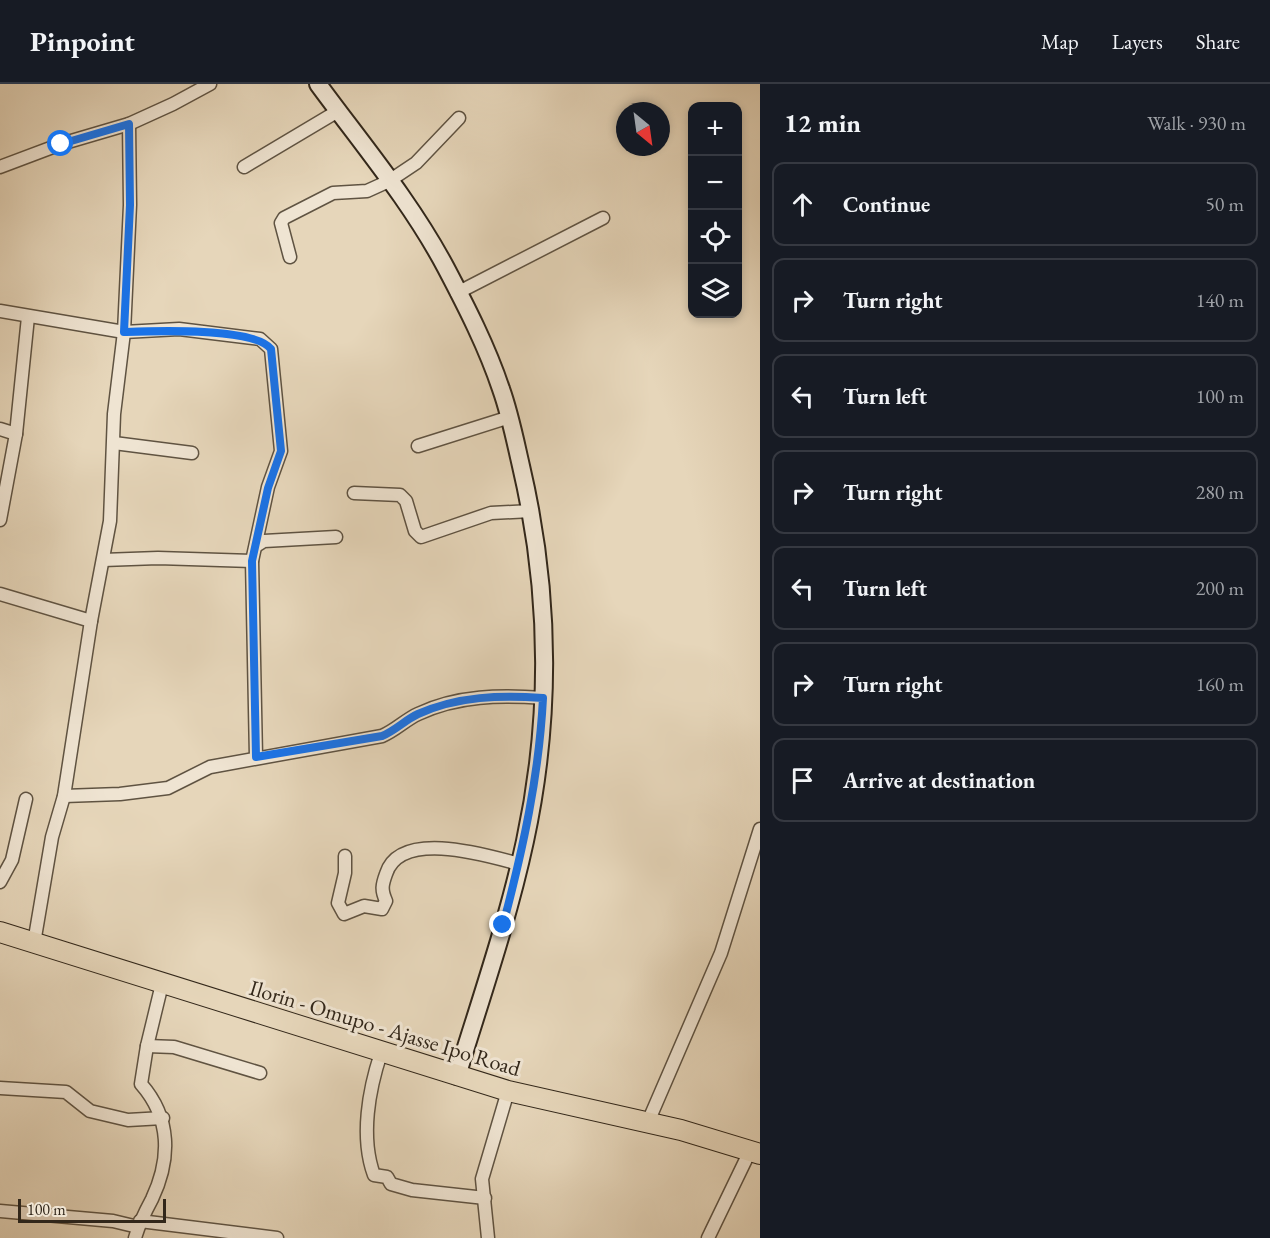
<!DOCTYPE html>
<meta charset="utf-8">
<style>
:root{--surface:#171b24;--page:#20242c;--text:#f1f3f6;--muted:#9ea1a6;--line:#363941}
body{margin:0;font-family:"EB Garamond",serif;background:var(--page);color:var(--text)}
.controls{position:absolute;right:18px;top:18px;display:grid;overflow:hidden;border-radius:12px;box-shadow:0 3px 9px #0003}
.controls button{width:54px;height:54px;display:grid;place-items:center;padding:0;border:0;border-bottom:2px solid var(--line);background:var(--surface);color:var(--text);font:30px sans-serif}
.compass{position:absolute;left:616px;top:18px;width:54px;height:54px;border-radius:50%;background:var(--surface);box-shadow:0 3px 9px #0003;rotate:151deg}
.scale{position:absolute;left:18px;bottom:15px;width:148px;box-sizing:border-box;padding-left:6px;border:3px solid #32271a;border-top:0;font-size:16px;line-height:21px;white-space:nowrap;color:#32271a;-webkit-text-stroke:4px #efe4d2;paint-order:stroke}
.stop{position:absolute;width:18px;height:18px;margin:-14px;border:4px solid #1a73e8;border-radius:50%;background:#fff}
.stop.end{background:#1a73e8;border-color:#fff;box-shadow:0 2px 6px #0008}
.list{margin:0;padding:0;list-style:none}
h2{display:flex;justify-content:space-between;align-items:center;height:78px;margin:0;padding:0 24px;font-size:26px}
h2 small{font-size:20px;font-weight:400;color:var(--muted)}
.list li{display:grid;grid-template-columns:39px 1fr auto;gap:18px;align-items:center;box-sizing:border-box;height:84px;margin:0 12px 12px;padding:0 12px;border:2px solid var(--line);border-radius:12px}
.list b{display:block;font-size:22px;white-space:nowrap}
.list em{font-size:20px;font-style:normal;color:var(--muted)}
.icon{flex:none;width:33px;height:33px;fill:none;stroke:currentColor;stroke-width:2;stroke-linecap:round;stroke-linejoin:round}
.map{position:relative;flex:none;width:760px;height:1154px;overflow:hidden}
header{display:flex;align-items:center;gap:36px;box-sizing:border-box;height:84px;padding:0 30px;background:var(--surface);border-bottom:2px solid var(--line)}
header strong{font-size:28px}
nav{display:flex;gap:33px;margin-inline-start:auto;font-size:21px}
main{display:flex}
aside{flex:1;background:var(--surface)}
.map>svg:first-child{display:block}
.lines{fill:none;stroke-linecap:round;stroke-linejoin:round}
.minor-casing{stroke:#5f5342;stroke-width:15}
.secondary-casing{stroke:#32271a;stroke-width:20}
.trunk-casing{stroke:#32271a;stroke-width:22}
.minor{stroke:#efe4d2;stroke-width:12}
.secondary{stroke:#efe4d2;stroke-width:16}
.trunk{stroke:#e6d6ba;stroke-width:20}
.route{stroke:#1a73e8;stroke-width:8}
.labels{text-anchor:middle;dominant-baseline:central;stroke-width:6;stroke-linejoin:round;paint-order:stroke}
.street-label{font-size:22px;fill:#32271a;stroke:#efe4d2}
</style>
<header>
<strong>Pinpoint</strong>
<nav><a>Map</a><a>Layers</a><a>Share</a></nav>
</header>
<main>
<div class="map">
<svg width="760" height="1154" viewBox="0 0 760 1154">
<rect width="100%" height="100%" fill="#e6d6ba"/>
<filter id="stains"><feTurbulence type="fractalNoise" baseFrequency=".00333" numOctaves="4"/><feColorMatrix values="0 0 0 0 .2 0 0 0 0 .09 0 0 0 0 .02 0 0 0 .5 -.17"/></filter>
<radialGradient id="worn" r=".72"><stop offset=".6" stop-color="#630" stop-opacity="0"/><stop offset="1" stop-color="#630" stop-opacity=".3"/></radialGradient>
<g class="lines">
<!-- minor casing -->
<g class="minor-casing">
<g id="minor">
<path d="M 0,83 L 61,60 L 129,40 L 173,20 L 210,0"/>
<path d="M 244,83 L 338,27"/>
<path d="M 290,173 L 281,139 L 284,134 L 333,109 L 367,107 L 389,97 L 416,79 L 459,34"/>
<path d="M 457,209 L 603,134"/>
<path d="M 0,227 L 124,248 L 179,245 L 260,255 L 271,265 L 281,367 L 268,403 L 252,477 L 256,673"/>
<path d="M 0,345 L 16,350"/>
<path d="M 114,359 L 192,369"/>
<path d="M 418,362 L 510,333"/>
<path d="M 354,409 L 400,411 L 406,417 L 415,447 L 421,453 L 491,429 L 531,427"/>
<path d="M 0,436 L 16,350 L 28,233"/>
<path d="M 256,462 L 264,457 L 336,453"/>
<path d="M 103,476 L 158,474 L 252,477"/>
<path d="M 0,510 L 91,537"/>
<path d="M 64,712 L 120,710 L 168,704 L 210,683 L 382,652 C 396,646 405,636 418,630 C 458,611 501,611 543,614"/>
<path d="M 345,772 L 345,789 L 338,819 L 344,830 L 364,822 L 382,825 L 386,817 C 381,806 382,801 386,790 C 400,745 486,771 519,780"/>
<path d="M 0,798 L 12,776 L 26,715"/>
<path d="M 34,859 L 52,753 L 64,712 L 91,537 L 110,437 L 114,330 L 124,248 L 130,121 L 129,40"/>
<path d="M 147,962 L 174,963 L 260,989"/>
<path d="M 381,969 C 369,1005 360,1053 374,1091 L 387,1093 L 391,1100 L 412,1106 L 485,1114"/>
<path d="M 0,1004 L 66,1008 L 90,1027 L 128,1036 L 163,1034"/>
<path d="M 648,1038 L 721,869 L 760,745"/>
<path d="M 0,1127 L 113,1137 L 138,1143"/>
<path d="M 140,1137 L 277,1154"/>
<path d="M 135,1154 C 139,1140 145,1128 152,1115 C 171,1075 171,1034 141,1000 L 147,962 L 162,900"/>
<path d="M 488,1154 L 482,1095 L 508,1007"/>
<path d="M 708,1154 L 750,1067"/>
</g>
</g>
<!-- secondary casing -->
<g class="secondary-casing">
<path id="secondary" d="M 318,0 C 362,60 411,118 446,184 C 466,222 487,263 501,305 C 510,330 515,356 521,382 C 550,506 552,632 525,757 C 508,836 481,914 457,992"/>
</g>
<!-- trunk casing -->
<g class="trunk-casing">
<path id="trunk" d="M 0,848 L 508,1007 L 681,1046 L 760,1070"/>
</g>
<!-- minor -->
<use href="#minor" class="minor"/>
<!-- secondary -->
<use href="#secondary" class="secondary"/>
<!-- trunk -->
<use href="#trunk" class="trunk"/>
</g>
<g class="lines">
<!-- route -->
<path class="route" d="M 61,60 L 129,40 L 130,121 L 124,248 C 153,247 254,243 271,265 L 281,367 L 268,404 L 252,477 L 256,673 L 382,652 C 396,646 405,636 418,630 C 458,612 501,611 543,614 C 539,692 523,765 503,841"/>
</g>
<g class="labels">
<!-- street labels -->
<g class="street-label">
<text transform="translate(385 944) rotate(17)">Ilorin - Omupo - Ajasse Ipo Road</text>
</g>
</g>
<rect width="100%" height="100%" filter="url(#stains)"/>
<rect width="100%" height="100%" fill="url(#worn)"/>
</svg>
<div class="controls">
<button>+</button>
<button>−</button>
<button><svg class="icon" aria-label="locate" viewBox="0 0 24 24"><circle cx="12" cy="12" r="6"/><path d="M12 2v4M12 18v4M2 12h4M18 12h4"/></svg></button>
<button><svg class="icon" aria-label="layers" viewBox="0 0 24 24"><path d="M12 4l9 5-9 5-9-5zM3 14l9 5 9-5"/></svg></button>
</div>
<svg class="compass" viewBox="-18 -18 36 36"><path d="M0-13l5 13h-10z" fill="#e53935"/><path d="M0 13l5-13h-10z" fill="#9ea1a6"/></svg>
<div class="scale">100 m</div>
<div class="stop" style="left:61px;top:60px"></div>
<div class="stop end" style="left:503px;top:841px"></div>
</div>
<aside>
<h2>12 min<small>Walk · 930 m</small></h2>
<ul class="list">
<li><svg class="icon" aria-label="ahead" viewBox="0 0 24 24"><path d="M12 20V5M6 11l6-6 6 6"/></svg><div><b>Continue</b></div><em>50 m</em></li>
<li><svg class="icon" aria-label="right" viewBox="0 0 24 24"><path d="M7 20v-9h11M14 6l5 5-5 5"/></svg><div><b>Turn right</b></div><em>140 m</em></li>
<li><svg class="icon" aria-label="left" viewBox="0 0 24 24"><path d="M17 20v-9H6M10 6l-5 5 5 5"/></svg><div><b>Turn left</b></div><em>100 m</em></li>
<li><svg class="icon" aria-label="right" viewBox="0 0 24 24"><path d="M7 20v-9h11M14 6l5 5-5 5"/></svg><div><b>Turn right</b></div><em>280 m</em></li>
<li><svg class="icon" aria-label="left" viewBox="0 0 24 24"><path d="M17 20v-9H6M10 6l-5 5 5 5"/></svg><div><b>Turn left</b></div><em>200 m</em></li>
<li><svg class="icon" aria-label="right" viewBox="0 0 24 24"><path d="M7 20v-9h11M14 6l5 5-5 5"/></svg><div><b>Turn right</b></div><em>160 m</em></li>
<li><svg class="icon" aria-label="arrive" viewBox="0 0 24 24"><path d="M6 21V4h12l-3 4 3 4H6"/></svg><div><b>Arrive at destination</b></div></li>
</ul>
</aside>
</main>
